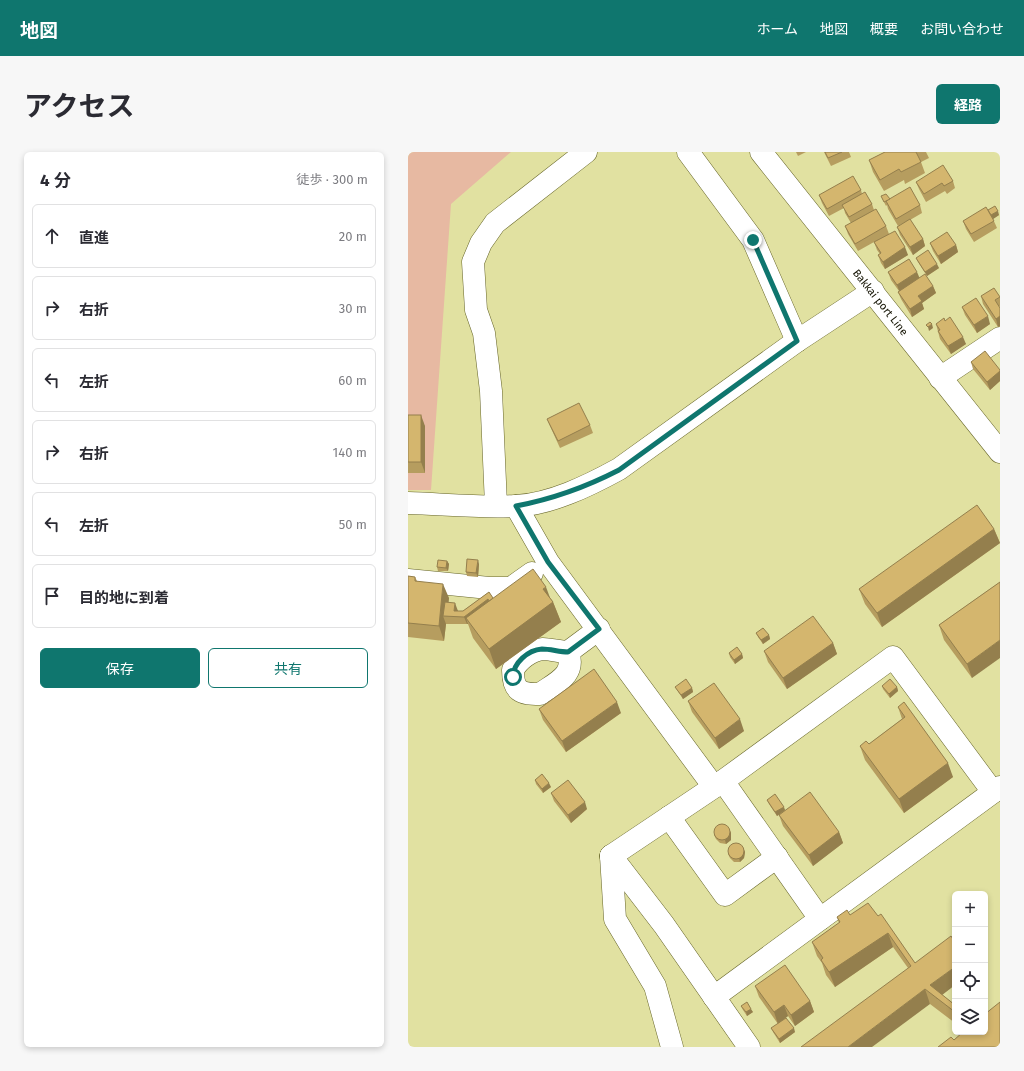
<!DOCTYPE html>
<html lang="ja">
<meta charset="utf-8">
<style>
:root{--surface:#fff;--page:#f7f7f7;--text:#2b2b33;--muted:#7c7c81;--line:#e1e1e2;--accent:#0f766e}
body{margin:0;font-family:"Fira Sans","Noto Sans JP",sans-serif;background:var(--page);color:var(--text)}
.controls{position:absolute;right:12px;bottom:12px;display:grid;overflow:hidden;border-radius:6px;box-shadow:0 2px 6px #0003}
.controls button{width:36px;height:36px;display:grid;place-items:center;padding:0;border:0;border-bottom:1px solid var(--line);background:var(--surface);color:var(--text);font:20px sans-serif}
.stop{position:absolute;width:12px;height:12px;margin:-9px;border:3px solid #0f766e;border-radius:50%;background:#fff}
.stop.end{background:#0f766e;border-color:#fff;box-shadow:0 1px 4px #0008}
.list{margin:0;padding:0;list-style:none}
h2{display:flex;justify-content:space-between;align-items:center;height:52px;margin:0;padding:0 16px;font-size:17px}
h2 small{font-size:13px;font-weight:400;color:var(--muted)}
.list li{display:grid;grid-template-columns:26px 1fr auto;gap:12px;align-items:center;box-sizing:border-box;height:64px;margin:0 8px 8px;padding:0 8px;border:1px solid var(--line);border-radius:6px}
.list b{display:block;font-size:15px;white-space:nowrap}
.list em{font-size:13px;font-style:normal;color:var(--muted)}
.actions{display:flex;gap:8px;padding:12px 16px}
.actions a{flex:1;padding:9px 0;border:1px solid var(--accent);border-radius:6px;text-align:center;font-size:14px;color:var(--accent)}
.actions .main{background:var(--accent);color:#fff}
.icon{flex:none;width:22px;height:22px;fill:none;stroke:currentColor;stroke-width:2;stroke-linecap:round;stroke-linejoin:round}
.map{position:relative;flex:none;width:592px;height:895px;overflow:hidden;border-radius:6px}
header{display:flex;align-items:center;gap:24px;box-sizing:border-box;height:56px;padding:0 20px;background:var(--accent);color:#fff}
header strong{font-size:19px}
nav{display:flex;gap:22px;margin-inline-start:auto;font-size:14px}
.intro{display:flex;align-items:center;justify-content:space-between;box-sizing:border-box;height:96px;padding:0 24px}
h1{margin:0;font-size:28px}
.button{padding:10px 18px;border-radius:6px;background:var(--accent);color:#fff;font-size:14px;font-weight:700}
main{display:flex;gap:24px;padding:0 24px}
aside{flex:1;background:var(--surface);border-radius:6px;box-shadow:0 2px 6px #0003}
.map>svg:first-child{display:block}
.green{fill:#e7b9a2}
.lines{fill:none;stroke-linecap:round;stroke-linejoin:round}
.minor-casing{stroke:#666528;stroke-width:23}
.major-casing{stroke:#666528;stroke-width:23}
.minor{stroke:#fff;stroke-width:22}
.major{stroke:#fff;stroke-width:22}
.wall{fill:#b69d5f}
.shaded-wall{fill:#947f4d}
.building{fill:#d4b66e;stroke:#947f4d}
.route{stroke:#0f766e;stroke-width:5}
.labels{text-anchor:middle;dominant-baseline:central;stroke-width:4;stroke-linejoin:round;paint-order:stroke}
.street-label{font-size:11px;fill:#121100;stroke:#feffec}
</style>
<header>
<strong>地図</strong>
<nav><a>ホーム</a><a>地図</a><a>概要</a><a>お問い合わせ</a></nav>
</header>
<div class="intro"><h1>アクセス</h1><a class="button">経路</a></div>
<main>
<aside>
<h2>4 分<small>徒歩 · 300 m</small></h2>
<ul class="list">
<li><svg class="icon" aria-label="ahead" viewBox="0 0 24 24"><path d="M12 20V5M6 11l6-6 6 6"/></svg><div><b>直進</b></div><em>20 m</em></li>
<li><svg class="icon" aria-label="right" viewBox="0 0 24 24"><path d="M7 20v-9h11M14 6l5 5-5 5"/></svg><div><b>右折</b></div><em>30 m</em></li>
<li><svg class="icon" aria-label="left" viewBox="0 0 24 24"><path d="M17 20v-9H6M10 6l-5 5 5 5"/></svg><div><b>左折</b></div><em>60 m</em></li>
<li><svg class="icon" aria-label="right" viewBox="0 0 24 24"><path d="M7 20v-9h11M14 6l5 5-5 5"/></svg><div><b>右折</b></div><em>140 m</em></li>
<li><svg class="icon" aria-label="left" viewBox="0 0 24 24"><path d="M17 20v-9H6M10 6l-5 5 5 5"/></svg><div><b>左折</b></div><em>50 m</em></li>
<li><svg class="icon" aria-label="arrive" viewBox="0 0 24 24"><path d="M6 21V4h12l-3 4 3 4H6"/></svg><div><b>目的地に到着</b></div></li>
</ul>
<div class="actions"><a class="main">保存</a><a>共有</a></div>
</aside>
<div class="map">
<svg width="592" height="895" viewBox="0 0 592 895">
<rect width="100%" height="100%" fill="#e1e1a1"/>
<!-- green -->
<path class="green" d="M 0,0 L 103,0 L 43,52 L 23,338 L 0,338 Z"/>
<g class="lines">
<!-- minor casing -->
<g class="minor-casing">
<g id="minor">
<path d="M 280,0 L 345,88 L 389,189"/>
<path d="M 532,226 L 592,186"/>
<path d="M 0,351 C 35,352 72,356 108,354 C 143,352 180,334 211,317 L 389,189 L 465,139"/>
<path d="M 88,353 L 83,239 L 76,181 L 68,158 L 65,110 L 73,91 L 87,71 L 178,0"/>
<path d="M 108,354 L 140,410 L 306,635"/>
<path d="M 0,428 L 81,436 L 103,436 L 124,421"/>
<path d="M 160,500 C 168,523 149,530 132,542 C 113,542 105,540 105,518 C 110,508 123,498 135,497 C 143,497 151,500 160,500 L 191,477"/>
<path d="M 315,629 L 412,767"/>
<path d="M 261,665 L 317,743 L 369,705"/>
<path d="M 203,704 L 315,629 L 485,505 L 585,640"/>
<path d="M 203,704 L 256,773 L 341,895"/>
<path d="M 203,704 L 207,767 L 247,834 L 264,895"/>
<path d="M 306,845 L 592,635"/>
</g>
</g>
<!-- major casing -->
<g class="major-casing">
<g id="major">
<path id="s1" d="M 353,0 L 592,300"/>
</g>
</g>
<!-- minor -->
<use href="#minor" class="minor"/>
<!-- major -->
<use href="#major" class="major"/>
</g>
<!-- wall -->
<g class="wall">
<path d="M 388,0 L 398,0 L 390,4 Z"/>
<path d="M 416,0 L 441,0 L 443,5 L 423,14 Z"/>
<path d="M 477,0 L 518,0 L 521,6 L 513,10 L 517,21 L 497,32 L 496,28 L 476,39 L 465,20 L 461,8 Z"/>
<path d="M 545,29 L 547,36 L 539,42 L 537,39 L 518,50 L 511,37 L 508,30 Z"/>
<path d="M 453,38 L 454,42 L 464,52 L 466,58 L 478,74 L 481,82 L 500,103 L 477,117 L 473,111 L 470,103 L 472,102 L 469,98 L 466,90 L 450,99 L 440,82 L 437,74 L 443,71 L 437,61 L 436,56 L 421,64 L 414,51 L 411,43 Z"/>
<path d="M 473,44 L 482,47 L 512,53 L 514,61 L 502,68 L 515,87 L 517,94 L 505,103 L 492,83 L 489,75 L 497,70 L 490,74 L 480,57 L 479,53 L 478,54 Z"/>
<path d="M 581,60 L 591,63 L 585,67 L 589,76 L 566,90 L 558,77 L 555,69 Z"/>
<path d="M 522,91 L 548,93 L 550,100 L 533,112 L 525,99 Z"/>
<path d="M 508,106 L 531,116 L 519,124 L 510,110 Z"/>
<path d="M 480,120 L 511,126 L 525,134 L 528,141 L 514,151 L 516,157 L 504,165 L 493,147 L 490,140 L 491,139 L 483,128 Z"/>
<path d="M 573,144 L 592,145 L 592,154 L 591,155 L 592,156 L 592,174 L 590,175 L 575,152 Z"/>
<path d="M 554,155 L 582,172 L 569,181 L 557,163 Z"/>
<path d="M 537,169 L 558,192 L 543,202 L 532,187 L 528,172 Z"/>
<path d="M 563,210 L 592,218 L 592,229 L 582,238 L 565,217 Z"/>
<path d="M 0,263 L 17,274 L 17,321 L 0,321 Z"/>
<path d="M 139,267 L 182,273 L 185,281 L 152,296 L 142,274 Z"/>
<path d="M 586,377 L 592,391 L 474,475 L 457,452 L 451,437 Z"/>
<path d="M 39,409 L 41,412 L 40,419 L 30,419 L 29,415 Z"/>
<path d="M 71,412 L 70,425 L 59,424 L 58,420 Z"/>
<path d="M 0,424 L 7,425 L 9,429 L 41,446 L 40,451 L 50,459 L 55,459 L 81,440 L 85,446 L 143,447 L 145,450 L 153,470 L 88,517 L 65,486 L 60,472 L 38,472 L 36,489 L 0,485 Z"/>
<path d="M 592,430 L 564,526 L 536,488 L 531,473 Z"/>
<path d="M 348,481 L 361,483 L 362,487 L 355,492 L 350,485 Z"/>
<path d="M 425,491 L 429,502 L 379,537 L 360,510 L 356,499 Z"/>
<path d="M 321,501 L 334,502 L 335,506 L 327,512 L 322,505 Z"/>
<path d="M 474,534 L 489,535 L 490,539 L 482,546 L 475,537 Z"/>
<path d="M 267,535 L 284,536 L 285,540 L 275,547 Z"/>
<path d="M 280,549 L 336,579 L 311,597 L 284,560 Z"/>
<path d="M 490,555 L 545,625 L 496,661 L 457,608 L 452,594 L 461,592 L 494,567 Z"/>
<path d="M 131,557 L 213,561 L 158,600 L 135,568 Z"/>
<path d="M 127,628 L 143,635 L 135,641 L 128,632 Z"/>
<path d="M 143,641 L 179,657 L 163,671 L 146,649 Z"/>
<path d="M 359,648 L 377,658 L 431,680 L 435,691 L 405,714 L 375,674 L 371,663 L 372,662 L 369,664 L 361,652 Z"/>
<path d="M 321,677 L 323,681 L 323,688 L 318,692 L 312,691 L 308,687 L 306,683 Z"/>
<path d="M 335,696 L 337,700 L 336,706 L 332,710 L 326,710 L 322,706 L 320,702 Z"/>
<path d="M 442,763 L 470,764 L 507,811 L 534,843 L 547,853 L 547,871 L 522,852 L 500,816 L 485,795 L 427,835 L 418,823 L 414,811 L 409,804 L 404,790 L 431,771 L 429,765 Z"/>
<path d="M 347,834 L 402,849 L 406,860 L 387,874 L 380,864 L 370,872 L 351,845 Z"/>
<path d="M 333,854 L 345,860 L 339,864 L 335,858 Z"/>
<path d="M 363,876 L 387,880 L 372,891 L 365,880 Z"/>
</g>
<!-- shaded-wall -->
<g class="shaded-wall">
<path d="M 590,59 L 591,63 L 585,67 L 583,63 Z"/>
<path d="M 515,87 L 517,94 L 505,103 L 502,95 Z"/>
<path d="M 548,93 L 550,100 L 533,112 L 530,104 Z"/>
<path d="M 497,95 L 500,103 L 477,117 L 475,110 Z"/>
<path d="M 529,112 L 531,116 L 519,124 L 517,120 Z"/>
<path d="M 509,120 L 512,127 L 492,141 L 489,133 Z"/>
<path d="M 525,134 L 528,141 L 514,151 L 516,157 L 504,165 L 502,157 L 510,144 Z"/>
<path d="M 580,164 L 582,172 L 569,181 L 566,173 Z"/>
<path d="M 592,164 L 592,174 L 590,175 L 588,167 Z"/>
<path d="M 524,172 L 525,176 L 521,179 L 520,175 Z"/>
<path d="M 555,185 L 558,192 L 543,202 L 540,194 Z"/>
<path d="M 592,219 L 592,229 L 582,238 L 579,230 Z"/>
<path d="M 13,263 L 17,274 L 17,321 L 13,310 Z"/>
<path d="M 586,377 L 592,391 L 474,475 L 469,461 Z"/>
<path d="M 70,408 L 71,412 L 70,425 L 68,421 Z"/>
<path d="M 39,409 L 41,412 L 40,419 L 38,416 Z"/>
<path d="M 35,432 L 41,446 L 39,464 L 35,464 L 38,472 L 36,489 L 31,474 Z"/>
<path d="M 138,435 L 144,451 L 145,450 L 153,470 L 88,517 L 81,497 L 135,437 Z"/>
<path d="M 80,447 L 83,454 L 58,466 L 60,472 L 59,472 L 56,465 Z"/>
<path d="M 47,451 L 50,459 L 49,464 L 46,459 Z"/>
<path d="M 361,483 L 362,487 L 355,492 L 353,488 Z"/>
<path d="M 592,488 L 592,506 L 564,526 L 559,512 Z"/>
<path d="M 425,491 L 429,502 L 379,537 L 375,526 Z"/>
<path d="M 334,502 L 335,506 L 327,512 L 326,508 Z"/>
<path d="M 489,535 L 490,539 L 482,546 L 481,542 Z"/>
<path d="M 284,536 L 285,540 L 275,547 L 273,543 Z"/>
<path d="M 209,550 L 213,561 L 158,600 L 154,589 Z"/>
<path d="M 332,567 L 336,579 L 311,597 L 307,586 Z"/>
<path d="M 540,611 L 545,625 L 496,661 L 491,647 Z"/>
<path d="M 141,631 L 143,635 L 135,641 L 134,637 Z"/>
<path d="M 177,650 L 179,657 L 163,671 L 160,663 Z"/>
<path d="M 376,655 L 377,658 L 369,664 L 367,660 Z"/>
<path d="M 321,677 L 323,681 L 323,688 L 318,692 L 317,688 Z"/>
<path d="M 431,680 L 435,691 L 405,714 L 401,703 Z"/>
<path d="M 335,696 L 337,700 L 336,706 L 332,710 L 331,706 Z"/>
<path d="M 480,781 L 485,795 L 427,835 L 421,820 Z"/>
<path d="M 547,815 L 547,833 L 529,847 L 522,833 Z"/>
<path d="M 517,837 L 522,852 L 464,895 L 440,895 Z"/>
<path d="M 402,849 L 406,860 L 387,874 L 383,863 Z"/>
<path d="M 376,853 L 380,864 L 370,872 L 366,860 Z"/>
<path d="M 343,857 L 345,860 L 339,864 L 338,860 Z"/>
<path d="M 386,876 L 387,880 L 372,891 L 371,887 Z"/>
</g>
<!-- building -->
<g class="building">
<path d="M 417,0 L 434,0 L 420,6 Z"/>
<path d="M 477,0 L 508,0 L 513,10 L 493,20 L 491,17 L 472,28 L 461,8 Z"/>
<path d="M 535,13 L 545,29 L 536,34 L 534,31 L 516,42 L 508,30 Z"/>
<path d="M 445,24 L 453,38 L 419,57 L 411,43 Z"/>
<path d="M 502,35 L 512,53 L 488,67 L 478,49 Z"/>
<path d="M 457,40 L 464,52 L 441,65 L 434,53 Z"/>
<path d="M 478,42 L 482,47 L 476,50 L 473,44 Z"/>
<path d="M 587,54 L 590,59 L 583,63 L 580,58 Z"/>
<path d="M 578,55 L 586,69 L 563,82 L 555,69 Z"/>
<path d="M 468,57 L 478,74 L 447,92 L 437,74 Z"/>
<path d="M 502,67 L 515,87 L 502,95 L 489,75 Z"/>
<path d="M 487,79 L 497,95 L 475,110 L 470,103 L 473,101 L 466,90 Z"/>
<path d="M 539,80 L 548,93 L 530,104 L 522,91 Z"/>
<path d="M 520,98 L 529,112 L 517,120 L 508,106 Z"/>
<path d="M 501,107 L 509,120 L 489,133 L 480,120 Z"/>
<path d="M 517,122 L 525,134 L 510,144 L 514,149 L 502,157 L 490,140 Z"/>
<path d="M 586,136 L 592,145 L 587,148 L 592,156 L 592,164 L 588,167 L 573,144 Z"/>
<path d="M 568,146 L 580,164 L 566,173 L 554,155 Z"/>
<path d="M 542,165 L 555,185 L 540,194 L 530,179 L 532,178 L 528,172 L 536,166 L 537,169 Z"/>
<path d="M 522,170 L 524,172 L 520,175 L 518,173 Z"/>
<path d="M 577,199 L 592,218 L 592,219 L 579,230 L 563,210 Z"/>
<path d="M 171,251 L 182,273 L 150,289 L 139,267 Z"/>
<rect x="0" y="263" width="13" height="47"/>
<path d="M 569,353 L 586,377 L 469,461 L 451,437 Z"/>
<path d="M 59,407 L 70,408 L 68,421 L 58,420 Z"/>
<path d="M 30,408 L 39,409 L 38,416 L 29,415 Z"/>
<path d="M 125,417 L 138,435 L 135,437 L 145,450 L 81,497 L 58,466 Z"/>
<path d="M 0,424 L 7,425 L 7,429 L 35,432 L 31,474 L 0,471 Z"/>
<path d="M 592,430 L 592,488 L 559,512 L 531,473 Z"/>
<path d="M 81,440 L 85,446 L 81,449 L 80,447 L 56,465 L 35,464 L 37,450 L 47,451 L 46,459 L 55,459 Z"/>
<path d="M 405,464 L 425,491 L 375,526 L 356,499 Z"/>
<path d="M 355,476 L 361,483 L 353,488 L 348,481 Z"/>
<path d="M 329,495 L 334,502 L 326,508 L 321,501 Z"/>
<path d="M 186,517 L 209,550 L 154,589 L 131,557 Z"/>
<path d="M 278,527 L 284,536 L 273,543 L 267,535 Z"/>
<path d="M 482,527 L 489,535 L 481,542 L 474,534 Z"/>
<path d="M 306,531 L 332,567 L 307,586 L 280,549 Z"/>
<path d="M 496,550 L 540,611 L 491,647 L 452,594 L 458,589 L 461,592 L 497,565 L 490,555 Z"/>
<path d="M 134,622 L 141,631 L 134,637 L 127,628 Z"/>
<path d="M 160,628 L 177,650 L 160,663 L 143,641 Z"/>
<path d="M 402,640 L 431,680 L 401,703 L 371,663 Z"/>
<path d="M 367,642 L 376,655 L 367,660 L 359,648 Z"/>
<circle cx="314" cy="680" r="8"/>
<circle cx="328" cy="699" r="8"/>
<path d="M 460,751 L 470,764 L 473,762 L 507,811 L 543,784 L 547,790 L 547,815 L 522,833 L 547,853 L 547,860 L 517,837 L 440,895 L 393,895 L 503,814 L 480,781 L 421,820 L 413,808 L 415,806 L 404,790 L 432,770 L 429,765 L 439,758 L 442,763 Z"/>
<path d="M 377,813 L 402,849 L 383,863 L 376,853 L 366,860 L 347,834 Z"/>
<path d="M 339,850 L 343,857 L 338,860 L 333,854 Z"/>
<path d="M 592,850 L 592,895 L 530,895 L 543,885 L 546,888 L 555,880 L 577,880 L 577,862 Z"/>
<path d="M 378,866 L 386,876 L 371,887 L 363,876 Z"/>
</g>
<g class="lines">
<!-- route -->
<path class="route" d="M 105,525 C 105,511 120,498 134,497 C 143,497 151,500 160,500 L 191,477 L 140,410 L 108,354 C 145,347 178,335 211,318 L 389,189 L 345,88"/>
</g>
<g class="labels">
<!-- street labels -->
<g class="street-label">
<text stroke="none"><textPath href="#s1" startOffset="192">Bakkai port Line</textPath></text>
</g>
</g>
</svg>
<div class="controls">
<button>+</button>
<button>−</button>
<button><svg class="icon" aria-label="locate" viewBox="0 0 24 24"><circle cx="12" cy="12" r="6"/><path d="M12 2v4M12 18v4M2 12h4M18 12h4"/></svg></button>
<button><svg class="icon" aria-label="layers" viewBox="0 0 24 24"><path d="M12 4l9 5-9 5-9-5zM3 14l9 5 9-5"/></svg></button>
</div>
<div class="stop" style="left:105px;top:525px"></div>
<div class="stop end" style="left:345px;top:88px"></div>
</div>
</main>
